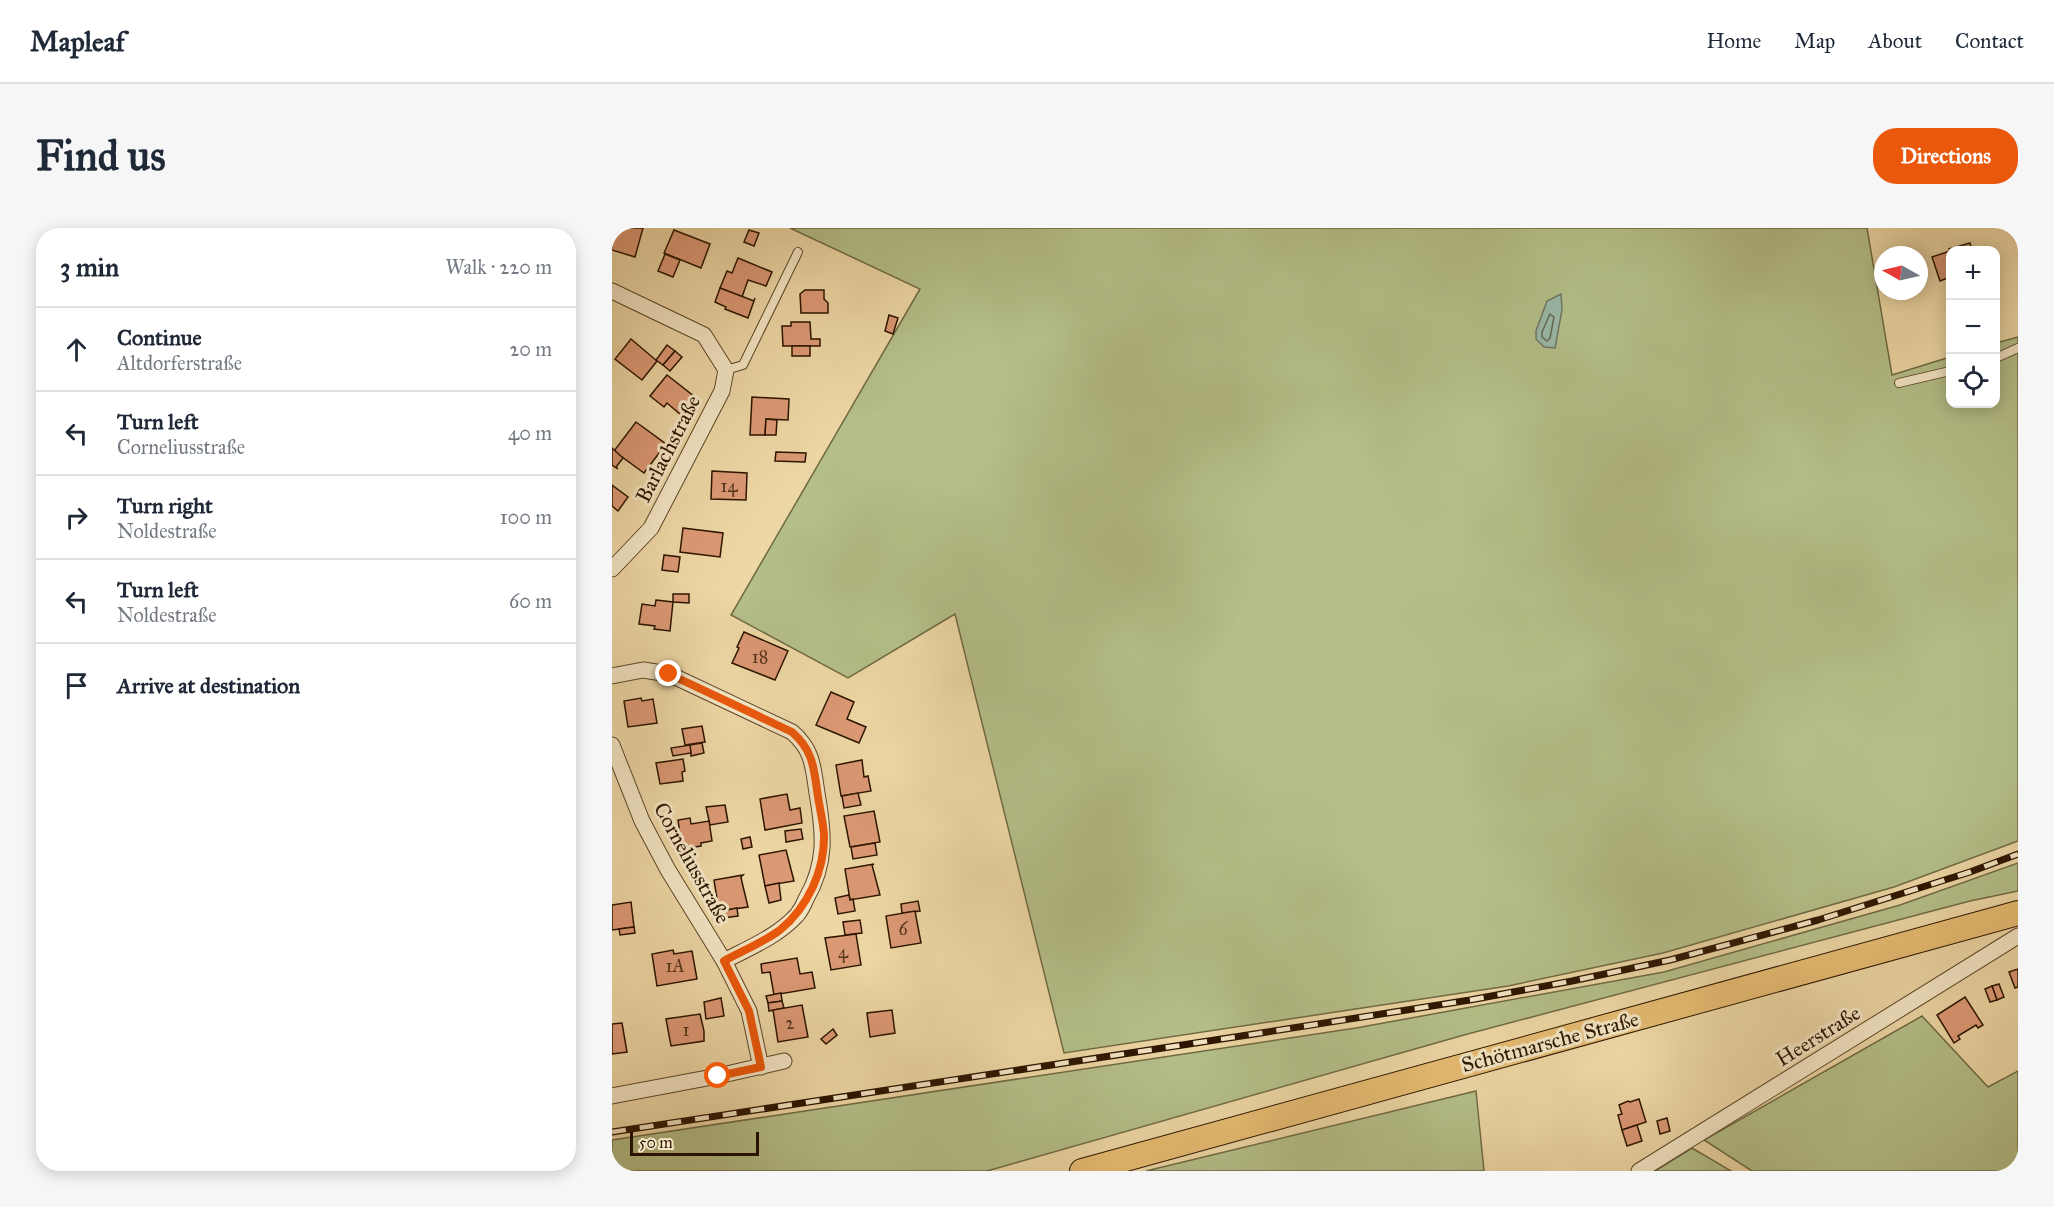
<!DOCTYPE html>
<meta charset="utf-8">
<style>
:root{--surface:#fff;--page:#f6f6f7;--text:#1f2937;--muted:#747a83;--line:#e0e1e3;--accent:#ea580c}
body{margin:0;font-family:"IM FELL Great Primer",serif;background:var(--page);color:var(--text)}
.controls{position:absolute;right:18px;top:18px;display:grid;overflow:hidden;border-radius:12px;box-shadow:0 3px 15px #0003}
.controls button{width:54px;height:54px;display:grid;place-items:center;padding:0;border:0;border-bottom:2px solid var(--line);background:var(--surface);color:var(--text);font:30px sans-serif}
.compass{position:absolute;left:1262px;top:18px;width:54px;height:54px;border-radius:50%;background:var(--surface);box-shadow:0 3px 15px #0003;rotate:278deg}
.scale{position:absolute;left:18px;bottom:15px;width:129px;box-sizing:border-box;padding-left:6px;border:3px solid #2c1500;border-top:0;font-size:16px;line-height:21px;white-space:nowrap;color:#2c1500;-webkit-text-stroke:4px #f3e5c4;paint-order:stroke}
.stop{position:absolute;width:18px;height:18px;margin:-14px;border:4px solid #ea580c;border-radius:50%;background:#fff}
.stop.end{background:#ea580c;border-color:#fff;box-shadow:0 2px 6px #0008}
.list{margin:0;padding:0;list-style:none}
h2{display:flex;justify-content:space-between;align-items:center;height:78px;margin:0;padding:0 24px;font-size:26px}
h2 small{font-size:20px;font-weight:400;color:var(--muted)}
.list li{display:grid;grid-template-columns:39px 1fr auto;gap:18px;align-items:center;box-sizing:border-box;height:84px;padding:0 24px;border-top:2px solid var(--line)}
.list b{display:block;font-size:22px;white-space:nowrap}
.list p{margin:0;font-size:20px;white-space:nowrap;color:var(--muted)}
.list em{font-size:20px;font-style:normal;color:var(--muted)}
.icon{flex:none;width:33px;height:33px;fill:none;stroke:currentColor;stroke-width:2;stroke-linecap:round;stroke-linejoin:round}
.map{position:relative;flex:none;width:1406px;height:943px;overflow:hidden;border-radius:24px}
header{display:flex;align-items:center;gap:36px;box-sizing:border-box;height:84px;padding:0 30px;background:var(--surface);border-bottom:2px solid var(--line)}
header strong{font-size:28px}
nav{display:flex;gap:33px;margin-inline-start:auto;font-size:21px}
.intro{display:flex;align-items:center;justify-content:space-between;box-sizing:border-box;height:144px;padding:0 36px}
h1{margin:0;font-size:42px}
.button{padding:15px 27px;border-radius:24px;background:var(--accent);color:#fff;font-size:21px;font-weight:700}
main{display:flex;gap:36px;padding:0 36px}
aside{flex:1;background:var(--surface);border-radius:24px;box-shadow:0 3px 15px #0003}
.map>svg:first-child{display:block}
.green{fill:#b4bf89;stroke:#706a44;stroke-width:1.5}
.water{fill:#99b9a9;stroke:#6d7765;stroke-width:1.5}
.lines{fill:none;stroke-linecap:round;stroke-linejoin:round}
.shore{stroke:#626754;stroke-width:1.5}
.building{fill:#dc9975;stroke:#2c1500;stroke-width:1.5}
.lane-casing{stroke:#5c4629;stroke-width:10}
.street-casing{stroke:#5c4629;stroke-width:17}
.primary-casing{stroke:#2c1500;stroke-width:26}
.lane{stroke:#f3e5c4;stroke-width:8}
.street{stroke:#f3e5c4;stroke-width:15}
.primary{stroke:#e6bc72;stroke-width:24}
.rail-casing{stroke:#2c1500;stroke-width:7}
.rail{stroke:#f3e5c4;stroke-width:4.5;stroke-dasharray:14;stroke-linecap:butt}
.route{stroke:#ea580c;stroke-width:8}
.labels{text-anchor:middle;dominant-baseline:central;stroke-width:6;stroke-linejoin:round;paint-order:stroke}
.number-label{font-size:18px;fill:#58361d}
.street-label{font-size:21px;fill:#2c1500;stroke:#f3e5c4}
</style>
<header>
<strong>Mapleaf</strong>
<nav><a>Home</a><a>Map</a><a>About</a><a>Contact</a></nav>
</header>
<div class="intro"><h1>Find us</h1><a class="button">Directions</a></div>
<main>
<aside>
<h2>3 min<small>Walk · 220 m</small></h2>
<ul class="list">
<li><svg class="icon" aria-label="ahead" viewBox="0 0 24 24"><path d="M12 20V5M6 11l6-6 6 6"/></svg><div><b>Continue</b><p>Altdorferstraße</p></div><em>20 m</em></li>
<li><svg class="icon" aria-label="left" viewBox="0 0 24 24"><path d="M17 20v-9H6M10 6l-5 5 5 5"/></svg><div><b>Turn left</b><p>Corneliusstraße</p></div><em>40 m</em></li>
<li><svg class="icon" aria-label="right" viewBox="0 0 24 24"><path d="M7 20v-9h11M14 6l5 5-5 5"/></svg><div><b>Turn right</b><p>Noldestraße</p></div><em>100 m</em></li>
<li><svg class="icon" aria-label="left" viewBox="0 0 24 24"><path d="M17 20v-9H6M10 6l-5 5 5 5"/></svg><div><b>Turn left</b><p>Noldestraße</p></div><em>60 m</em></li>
<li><svg class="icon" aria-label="arrive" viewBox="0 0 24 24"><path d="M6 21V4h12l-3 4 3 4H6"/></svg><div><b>Arrive at destination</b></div></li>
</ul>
</aside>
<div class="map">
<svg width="1406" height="943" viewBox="0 0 1406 943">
<rect width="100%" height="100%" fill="#edd7a5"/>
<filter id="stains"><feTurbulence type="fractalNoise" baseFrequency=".00333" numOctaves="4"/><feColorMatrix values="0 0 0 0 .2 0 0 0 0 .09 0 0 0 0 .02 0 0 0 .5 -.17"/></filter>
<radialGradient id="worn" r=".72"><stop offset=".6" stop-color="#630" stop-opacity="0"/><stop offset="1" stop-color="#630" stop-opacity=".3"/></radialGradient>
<!-- green -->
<g class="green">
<path d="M 178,0 L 1255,0 L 1280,147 L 1338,129 L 1338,176 L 1384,176 L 1384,115 L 1406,109 L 1406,613 L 1282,659 L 1051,725 L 896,758 L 452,825 L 343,386 L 236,450 L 119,387 L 308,61 Z"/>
<path d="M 1406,635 L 1406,663 L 1358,673 L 852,807 L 375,943 L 0,943 L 0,912 L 744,800 L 1052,744 L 1288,677 Z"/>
<path d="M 1310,788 L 1376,859 L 1406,843 L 1406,943 L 1140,943 L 1092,912 Z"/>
<path d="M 864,863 L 872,943 L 534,943 Z"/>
<path d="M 1080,920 L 1119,943 L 1043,943 Z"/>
</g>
<!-- water -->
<path class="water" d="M 949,66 L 950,82 L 943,120 L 932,119 L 924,111 L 924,103 L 935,73 Z"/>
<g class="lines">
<!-- shore -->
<path class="shore" d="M 938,86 L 942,89 L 938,110 L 935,113 L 930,109 L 930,104 Z"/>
</g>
<!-- building -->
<g class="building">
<path d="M 0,0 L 31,0 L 23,29 L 0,22 Z"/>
<path d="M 62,2 L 98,16 L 89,40 L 52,25 Z"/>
<path d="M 137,2 L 147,5 L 142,18 L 132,14 Z"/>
<path d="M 1358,15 L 1360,22 L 1338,22 L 1338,24 L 1337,21 Z"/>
<path d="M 1338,23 L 1338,49 L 1328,53 L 1320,29 Z"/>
<path d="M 53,26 L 68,32 L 61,49 L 46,43 Z"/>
<path d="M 126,30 L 160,44 L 154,58 L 136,52 L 130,69 L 108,60 L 115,43 L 120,45 Z"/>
<path d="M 108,60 L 142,73 L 143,70 L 136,90 L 113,81 L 114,79 L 103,74 Z"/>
<path d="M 193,62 L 212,62 L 212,71 L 216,75 L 216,85 L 189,85 L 188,66 Z"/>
<path d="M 277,87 L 286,90 L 281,106 L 273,103 Z"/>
<path d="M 179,94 L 198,94 L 199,111 L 208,111 L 208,118 L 171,118 L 170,98 L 179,98 Z"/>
<path d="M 19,111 L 45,133 L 30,152 L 3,131 Z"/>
<path d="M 55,117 L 63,123 L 51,137 L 44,132 Z"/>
<rect x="180" y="118" width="18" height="10"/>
<path d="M 63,123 L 70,129 L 58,143 L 51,137 Z"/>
<path d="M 55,147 L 83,169 L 69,187 L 55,175 L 52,179 L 38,168 Z"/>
<path d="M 140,169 L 177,171 L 176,192 L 154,191 L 153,207 L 138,207 Z"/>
<path d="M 154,191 L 165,192 L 164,207 L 153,207 Z"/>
<path d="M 24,194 L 54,216 L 32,245 L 2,223 Z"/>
<path d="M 0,220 L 11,230 L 4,239 L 6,241 L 0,237 Z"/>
<path d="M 164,224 L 194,225 L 193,234 L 163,233 Z"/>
<path d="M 100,243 L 135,245 L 134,272 L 99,271 Z"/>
<path d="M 0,257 L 16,269 L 6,283 L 0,278 Z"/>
<path d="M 71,300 L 111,305 L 108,329 L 68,324 Z"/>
<path d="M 52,327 L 68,329 L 66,344 L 50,342 Z"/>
<path d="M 61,366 L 77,366 L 77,375 L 61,374 Z"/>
<path d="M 44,372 L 61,374 L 58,403 L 42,401 L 43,398 L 27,396 L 30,376 L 43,378 Z"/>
<path d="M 132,404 L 176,423 L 163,452 L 120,435 L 127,420 L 125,419 Z"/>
<path d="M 219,464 L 242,474 L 235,491 L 254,499 L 247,515 L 204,497 Z"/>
<path d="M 29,470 L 30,473 L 41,471 L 45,495 L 16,499 L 12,473 Z"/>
<path d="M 90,498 L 93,514 L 73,517 L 70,501 Z"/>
<path d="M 90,515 L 92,525 L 79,528 L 78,517 Z"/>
<path d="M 78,517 L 79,525 L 61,528 L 59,520 Z"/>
<path d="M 71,531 L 73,543 L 70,544 L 71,553 L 48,556 L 44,535 Z"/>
<path d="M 250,532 L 252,549 L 256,548 L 259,563 L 229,568 L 224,537 Z"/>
<path d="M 246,565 L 249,577 L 232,580 L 230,568 Z"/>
<path d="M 175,566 L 178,582 L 188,580 L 190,595 L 153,602 L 148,571 Z"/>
<path d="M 113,577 L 116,594 L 98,597 L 94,579 Z"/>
<path d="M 262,583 L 268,614 L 238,619 L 232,588 Z"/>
<path d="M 78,590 L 79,596 L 97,593 L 100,613 L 89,615 L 89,618 L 70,621 L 66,592 Z"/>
<path d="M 189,601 L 191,611 L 174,614 L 173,603 Z"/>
<path d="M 138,609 L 140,619 L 131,621 L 129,611 Z"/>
<path d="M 263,615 L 265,627 L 241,631 L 239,619 Z"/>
<path d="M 174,622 L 182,653 L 153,658 L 147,627 Z"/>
<path d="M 262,636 L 260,637 L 268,667 L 238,672 L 233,641 Z"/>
<path d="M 131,647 L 129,649 L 130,654 L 136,679 L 107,683 L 102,652 Z"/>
<path d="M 167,655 L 169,672 L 157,675 L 153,658 Z"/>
<path d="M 237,667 L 238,672 L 241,671 L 243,683 L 226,686 L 223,670 Z"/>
<path d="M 306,673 L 308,683 L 290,685 L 289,676 Z"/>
<path d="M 19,674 L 22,699 L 0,702 L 0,677 Z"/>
<path d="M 125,680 L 126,688 L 111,690 L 110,683 Z"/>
<path d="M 303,683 L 309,715 L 279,720 L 274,688 Z"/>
<path d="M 248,692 L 250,705 L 233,707 L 231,694 Z"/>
<path d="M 22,699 L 23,705 L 8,707 L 7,701 Z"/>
<path d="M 244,706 L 249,737 L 219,742 L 213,710 Z"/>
<path d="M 61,722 L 62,726 L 80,723 L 85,751 L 45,758 L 40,726 Z"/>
<path d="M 185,730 L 188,746 L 200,744 L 203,760 L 162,767 L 158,744 L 150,745 L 149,736 Z"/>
<path d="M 1406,741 L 1406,759 L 1403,760 L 1397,744 Z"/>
<path d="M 1387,756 L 1392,769 L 1385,772 L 1380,758 Z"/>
<path d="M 1380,758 L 1385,772 L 1378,774 L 1373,761 Z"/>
<path d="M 169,765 L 170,773 L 156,775 L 154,768 Z"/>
<path d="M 1353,769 L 1371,797 L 1366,800 L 1364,797 L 1346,808 L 1348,811 L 1342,815 L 1325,787 Z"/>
<path d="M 109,770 L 112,788 L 94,791 L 92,774 Z"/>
<path d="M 170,773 L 172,780 L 157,783 L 156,775 Z"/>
<path d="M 190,777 L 196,809 L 166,814 L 161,782 Z"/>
<path d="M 280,782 L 283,805 L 258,809 L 255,785 Z"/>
<path d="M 88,786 L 92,803 L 92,813 L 59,818 L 54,791 Z"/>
<path d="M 10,795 L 15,824 L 0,826 L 0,796 Z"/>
<path d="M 221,801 L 225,807 L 214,816 L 209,811 Z"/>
<path d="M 1027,871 L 1034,894 L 1010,902 L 1006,887 L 1010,886 L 1007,877 L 1016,873 L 1018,874 Z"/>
<path d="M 1055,890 L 1058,903 L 1048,906 L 1045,893 Z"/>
<path d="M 1025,897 L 1030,913 L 1015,918 L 1010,902 Z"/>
</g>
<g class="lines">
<!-- lane casing -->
<g class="lane-casing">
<g id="lane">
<path d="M 1384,130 L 1406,120"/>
<path d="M 114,142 L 131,137 L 186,24"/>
<path d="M 1287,155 L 1338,143"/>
</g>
</g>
<!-- street casing -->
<g class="street-casing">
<g id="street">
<path d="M 0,63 L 92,107 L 114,142 L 110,163 L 39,300 L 0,341"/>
<path d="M 0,448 L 31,442 L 57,446 L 180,504 C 201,522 201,539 205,565 C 212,605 215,635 194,671 C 192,676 189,682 185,687 C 166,708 137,720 112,733"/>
<path d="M 0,517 L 30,593 L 56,642 L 112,733 L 137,783 L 149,839"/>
<path d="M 0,868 L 106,848 L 172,833"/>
<path d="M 1027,943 L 1406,708"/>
</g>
</g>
<!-- primary casing -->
<g class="primary-casing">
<path id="primary" d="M 470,943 L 1406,685"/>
</g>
<!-- lane -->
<use href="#lane" class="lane"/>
<!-- street -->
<use href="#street" class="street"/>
<!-- primary -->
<use href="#primary" class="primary"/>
<!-- rail casing -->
<g class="rail-casing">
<path id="rail" d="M 0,904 L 649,805 L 858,772 L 960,753 L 1058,732 L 1206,692 L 1358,644 L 1406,626"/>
</g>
<!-- rail -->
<use href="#rail" class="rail"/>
</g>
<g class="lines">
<!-- route -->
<path class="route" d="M 57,446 L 180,504 C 202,523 202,542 206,569 C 208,581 211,594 212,606 C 213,642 196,679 168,702 C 152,714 130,723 112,733 L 137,783 L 149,839 L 106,848"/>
</g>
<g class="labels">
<!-- number labels -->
<g class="number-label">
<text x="117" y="258">14</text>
<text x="148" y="429">18</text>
<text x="291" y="701">6</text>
<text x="231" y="724">4</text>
<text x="63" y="738">1A</text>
<text x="178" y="795">2</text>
<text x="74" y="802">1</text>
</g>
<!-- street labels -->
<g class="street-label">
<text transform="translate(56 221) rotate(-63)">Barlachstraße</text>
<text transform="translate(80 635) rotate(61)">Corneliusstraße</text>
<text transform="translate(1206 808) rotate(-32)">Heerstraße</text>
<text transform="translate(938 814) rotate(-15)">Schötmarsche Straße</text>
</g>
</g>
<rect width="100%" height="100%" filter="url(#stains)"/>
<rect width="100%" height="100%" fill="url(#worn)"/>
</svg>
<div class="controls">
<button>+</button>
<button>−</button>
<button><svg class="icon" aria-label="locate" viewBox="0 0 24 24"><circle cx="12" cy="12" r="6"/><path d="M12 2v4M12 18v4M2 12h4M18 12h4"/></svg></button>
</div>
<svg class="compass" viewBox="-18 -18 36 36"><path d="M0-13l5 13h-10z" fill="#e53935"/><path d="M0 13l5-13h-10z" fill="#747a83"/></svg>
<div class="scale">50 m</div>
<div class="stop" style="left:106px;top:848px"></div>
<div class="stop end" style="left:57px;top:446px"></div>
</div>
</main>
